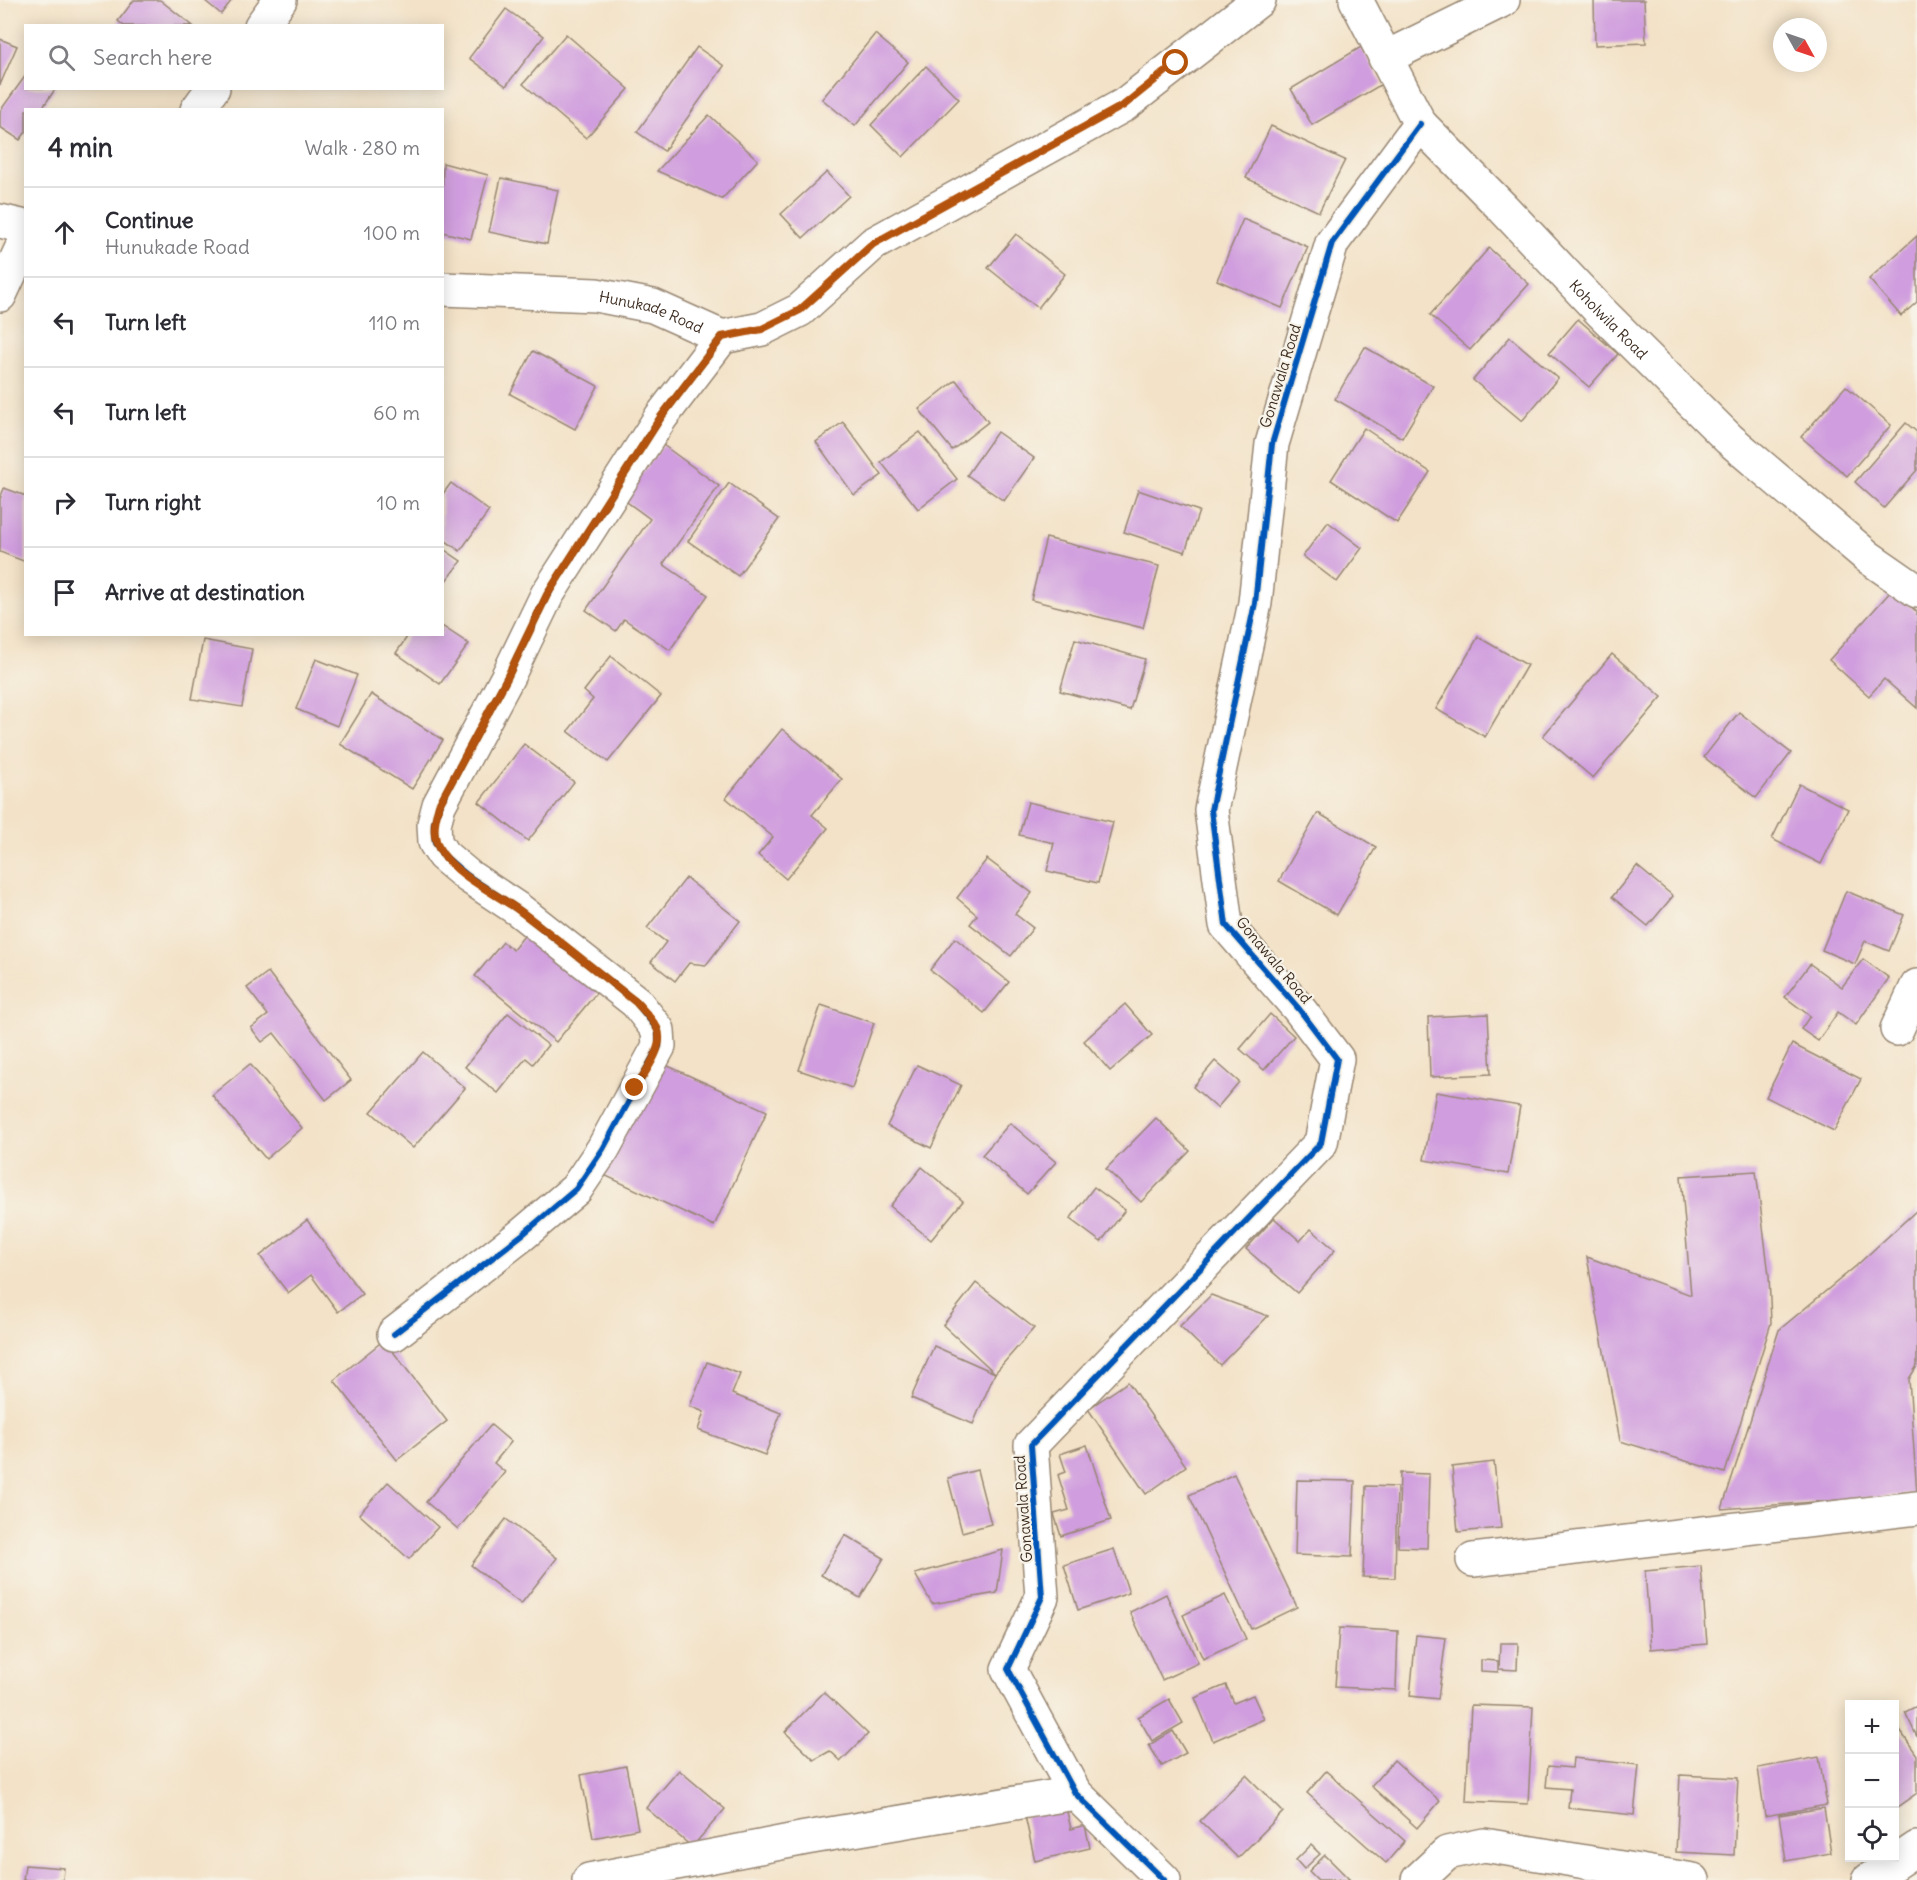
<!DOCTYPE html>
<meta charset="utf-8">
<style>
:root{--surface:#fff;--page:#f2f2f3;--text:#2b2b33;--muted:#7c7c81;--line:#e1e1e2}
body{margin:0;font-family:Delius,sans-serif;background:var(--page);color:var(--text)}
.controls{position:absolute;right:18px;bottom:18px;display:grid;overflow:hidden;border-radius:0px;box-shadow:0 3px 15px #0003}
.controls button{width:54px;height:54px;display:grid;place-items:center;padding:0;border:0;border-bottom:2px solid var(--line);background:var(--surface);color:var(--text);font:30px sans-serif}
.compass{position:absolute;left:1773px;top:18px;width:54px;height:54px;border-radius:50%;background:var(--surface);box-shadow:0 3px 15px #0003;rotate:130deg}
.stop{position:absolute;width:18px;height:18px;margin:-14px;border:4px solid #b45309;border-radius:50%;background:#fff}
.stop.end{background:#b45309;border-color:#fff;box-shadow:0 2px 6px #0008}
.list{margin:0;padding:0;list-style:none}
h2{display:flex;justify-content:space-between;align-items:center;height:78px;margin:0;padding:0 24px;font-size:26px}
h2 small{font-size:20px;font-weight:400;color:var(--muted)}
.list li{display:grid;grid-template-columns:39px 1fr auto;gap:18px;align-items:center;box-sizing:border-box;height:90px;padding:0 24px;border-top:2px solid var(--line)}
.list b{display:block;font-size:22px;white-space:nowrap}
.list p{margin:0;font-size:20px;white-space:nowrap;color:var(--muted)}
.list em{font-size:20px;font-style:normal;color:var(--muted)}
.icon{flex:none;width:33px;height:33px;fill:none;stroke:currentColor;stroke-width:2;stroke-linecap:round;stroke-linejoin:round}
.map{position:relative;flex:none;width:1917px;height:1880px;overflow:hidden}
.search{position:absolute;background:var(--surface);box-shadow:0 3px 15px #0003;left:24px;top:24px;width:420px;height:66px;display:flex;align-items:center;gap:15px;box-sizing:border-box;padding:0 21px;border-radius:0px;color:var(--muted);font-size:22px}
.panel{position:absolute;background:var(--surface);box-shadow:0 3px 15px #0003;left:24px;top:108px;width:420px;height:528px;border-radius:0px}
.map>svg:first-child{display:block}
.building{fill:#d09ede}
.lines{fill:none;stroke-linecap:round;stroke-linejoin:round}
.minor-casing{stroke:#978672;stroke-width:36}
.tertiary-casing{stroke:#978672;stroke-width:36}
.minor{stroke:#fff;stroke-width:33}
.tertiary{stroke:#fff;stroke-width:33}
.cycleway-casing{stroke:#f7f3e8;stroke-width:10}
.cycleway{stroke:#0057b8;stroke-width:6}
.route{stroke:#b45309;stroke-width:8}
.labels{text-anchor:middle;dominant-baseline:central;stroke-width:4.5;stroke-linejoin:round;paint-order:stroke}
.street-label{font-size:15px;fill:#3b2a1e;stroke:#f7f3e8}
</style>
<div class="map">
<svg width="1917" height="1880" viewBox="0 0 1917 1880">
<rect width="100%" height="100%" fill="#f7f3e8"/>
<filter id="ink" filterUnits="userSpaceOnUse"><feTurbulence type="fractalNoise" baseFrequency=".0167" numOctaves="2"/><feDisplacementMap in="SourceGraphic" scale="12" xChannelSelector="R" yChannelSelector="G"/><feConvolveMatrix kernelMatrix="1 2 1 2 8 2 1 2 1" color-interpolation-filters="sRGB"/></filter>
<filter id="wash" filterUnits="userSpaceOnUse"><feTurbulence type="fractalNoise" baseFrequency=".008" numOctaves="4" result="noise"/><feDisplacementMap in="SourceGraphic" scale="24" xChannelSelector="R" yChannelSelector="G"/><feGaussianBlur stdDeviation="1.35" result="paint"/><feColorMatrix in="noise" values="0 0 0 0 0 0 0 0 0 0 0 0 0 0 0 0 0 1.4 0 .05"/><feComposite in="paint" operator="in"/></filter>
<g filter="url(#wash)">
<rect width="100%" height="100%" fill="#f3e2c7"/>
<g id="blocks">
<!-- building -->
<g class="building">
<path d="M 134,0 L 160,0 L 193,26 L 124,26 L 118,21 Z"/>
<path d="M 204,0 L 232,0 L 221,14 Z"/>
<path d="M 1594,0 L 1644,0 L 1646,43 L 1595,45 Z"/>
<path d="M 506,9 L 544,36 L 506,86 L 469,58 Z"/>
<path d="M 566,34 L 629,89 L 586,138 L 523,84 Z"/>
<path d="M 875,34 L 908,62 L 855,126 L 822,99 Z"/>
<path d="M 0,39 L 17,46 L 0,85 Z"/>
<path d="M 697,47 L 724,66 L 664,151 L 637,132 Z"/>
<path d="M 1361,47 L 1382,84 L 1312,125 L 1291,89 Z"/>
<path d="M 926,66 L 959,99 L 903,157 L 871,125 Z"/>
<path d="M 26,75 L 26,88 L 56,88 L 41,110 L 26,110 L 26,132 L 20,140 L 0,127 L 0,111 Z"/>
<path d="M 709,115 L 758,160 L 722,199 L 657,171 Z"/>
<path d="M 1271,126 L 1345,160 L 1319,212 L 1246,178 Z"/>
<path d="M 443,163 L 488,175 L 471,239 L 442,232 Z"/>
<path d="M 827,172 L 849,196 L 803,238 L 781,214 Z"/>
<path d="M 501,178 L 558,190 L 547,244 L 489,232 Z"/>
<path d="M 1243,219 L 1308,247 L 1282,308 L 1217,280 Z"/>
<path d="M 1016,234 L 1065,274 L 1038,308 L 988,268 Z"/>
<path d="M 1917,236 L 1917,302 L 1901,316 L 1869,279 Z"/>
<path d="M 1489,248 L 1529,284 L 1470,350 L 1430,315 Z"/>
<path d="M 1578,319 L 1618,354 L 1589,387 L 1549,353 Z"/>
<path d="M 1510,337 L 1558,378 L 1522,421 L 1473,380 Z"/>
<path d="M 1365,347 L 1433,386 L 1402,438 L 1335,399 Z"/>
<path d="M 533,351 L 598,386 L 575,429 L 510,394 Z"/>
<path d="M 956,380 L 988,422 L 952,450 L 919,409 Z"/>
<path d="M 1846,386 L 1891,425 L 1847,476 L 1801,437 Z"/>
<path d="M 843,422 L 882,475 L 854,495 L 816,442 Z"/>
<path d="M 1906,423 L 1917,432 L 1917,470 L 1884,508 L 1855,482 Z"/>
<path d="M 1364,428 L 1430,472 L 1397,523 L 1331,480 Z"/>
<path d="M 920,432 L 957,479 L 918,509 L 881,462 Z"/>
<path d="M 997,432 L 1034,458 L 1004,501 L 967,475 Z"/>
<path d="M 663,445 L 719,486 L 663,564 L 708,595 L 670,650 L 624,619 L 616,631 L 586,610 L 650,519 L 623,499 Z"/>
<path d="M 451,483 L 489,511 L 460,551 L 442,538 L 442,495 Z"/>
<path d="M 729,483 L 779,519 L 738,576 L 688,541 Z"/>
<path d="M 4,488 L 26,496 L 26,562 L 0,552 L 0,499 Z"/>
<path d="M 1138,490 L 1199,511 L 1185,552 L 1124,532 Z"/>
<path d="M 1328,522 L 1362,548 L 1337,582 L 1303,556 Z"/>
<path d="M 1046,538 L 1159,566 L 1143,628 L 1031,600 Z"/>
<path d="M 442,548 L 461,561 L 442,586 Z"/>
<path d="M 1892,590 L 1917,612 L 1917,708 L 1884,679 L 1869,696 L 1829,660 Z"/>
<path d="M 442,626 L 469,644 L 440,684 L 396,653 L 409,634 L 442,634 Z"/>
<path d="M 1478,637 L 1527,665 L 1485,737 L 1436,709 Z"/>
<path d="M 1075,639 L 1145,659 L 1130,710 L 1060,691 Z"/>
<path d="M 203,640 L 252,649 L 242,707 L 192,699 Z"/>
<path d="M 1612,654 L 1662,697 L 1593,778 L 1543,736 Z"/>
<path d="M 611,656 L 661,696 L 608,762 L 568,731 L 593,699 L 584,691 Z"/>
<path d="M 316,659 L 357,675 L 337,726 L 296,709 Z"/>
<path d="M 371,694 L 443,740 L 412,789 L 340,744 Z"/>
<path d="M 1739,712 L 1791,753 L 1756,798 L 1704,757 Z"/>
<path d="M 782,729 L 842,779 L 812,815 L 828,828 L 786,879 L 758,855 L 773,837 L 726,798 Z"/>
<path d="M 524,744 L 574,782 L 528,841 L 479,802 Z"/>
<path d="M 1799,784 L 1848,809 L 1821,864 L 1772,839 Z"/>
<path d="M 1028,802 L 1113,822 L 1098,883 L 1047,871 L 1054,843 L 1019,835 Z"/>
<path d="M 1318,813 L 1376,847 L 1337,915 L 1279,881 Z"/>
<path d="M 987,859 L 1032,893 L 1015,914 L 1033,928 L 1011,956 L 970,924 L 977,915 L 957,898 Z"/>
<path d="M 1637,866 L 1673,896 L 1648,926 L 1612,897 Z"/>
<path d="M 686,878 L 740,921 L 706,965 L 689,963 L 675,981 L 651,962 L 666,942 L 647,928 Z"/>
<path d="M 1846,891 L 1904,915 L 1889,951 L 1865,941 L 1855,964 L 1822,950 Z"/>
<path d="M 531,927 L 602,986 L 556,1042 L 475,976 L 503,942 L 513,950 Z"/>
<path d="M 955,938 L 1009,982 L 984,1013 L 930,970 Z"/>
<path d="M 1863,959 L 1889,978 L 1856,1025 L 1838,1012 L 1818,1041 L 1801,1029 L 1810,1016 L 1785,997 L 1810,964 L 1842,987 Z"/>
<path d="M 268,972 L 351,1080 L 326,1100 L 274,1033 L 262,1042 L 251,1028 L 268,1015 L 247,988 Z"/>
<path d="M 1125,1004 L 1152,1035 L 1110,1071 L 1084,1041 Z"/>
<path d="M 821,1005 L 874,1023 L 852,1088 L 799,1070 Z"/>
<path d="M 508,1013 L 548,1045 L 533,1064 L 526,1058 L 498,1093 L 465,1067 Z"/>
<path d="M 1270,1014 L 1294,1036 L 1264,1070 L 1240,1049 Z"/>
<path d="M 1488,1014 L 1491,1074 L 1430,1077 L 1428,1017 Z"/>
<path d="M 1792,1044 L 1861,1079 L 1834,1131 L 1766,1097 Z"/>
<path d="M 423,1052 L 465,1088 L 413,1148 L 371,1112 Z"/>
<path d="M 657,1061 L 767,1111 L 714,1226 L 604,1175 Z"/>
<path d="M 1215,1061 L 1239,1082 L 1217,1108 L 1193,1087 Z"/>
<path d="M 250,1064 L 302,1128 L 266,1159 L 212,1095 Z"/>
<path d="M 917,1065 L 961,1085 L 931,1148 L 887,1126 Z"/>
<path d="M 1436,1092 L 1520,1106 L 1508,1174 L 1424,1160 Z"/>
<path d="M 1156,1118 L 1190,1151 L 1141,1202 L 1106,1169 Z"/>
<path d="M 1010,1123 L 1056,1162 L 1027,1194 L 982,1155 Z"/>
<path d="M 922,1167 L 963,1201 L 931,1240 L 890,1206 Z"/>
<path d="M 1756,1171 L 1769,1275 L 1771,1323 L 1725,1473 L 1620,1441 L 1587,1257 L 1691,1295 L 1681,1176 Z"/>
<path d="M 1094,1187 L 1125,1210 L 1101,1242 L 1070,1219 Z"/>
<path d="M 1917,1210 L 1917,1366 L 1909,1379 L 1917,1494 L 1722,1509 L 1779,1330 L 1856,1266 Z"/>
<path d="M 1274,1218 L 1300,1241 L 1311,1229 L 1335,1250 L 1297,1293 L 1246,1249 Z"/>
<path d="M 307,1220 L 362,1294 L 338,1312 L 311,1275 L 288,1293 L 260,1256 Z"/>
<path d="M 976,1283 L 1034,1328 L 995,1373 L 943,1325 Z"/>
<path d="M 1211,1295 L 1268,1316 L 1220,1365 L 1180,1326 Z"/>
<path d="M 384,1340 L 447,1421 L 397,1460 L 334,1380 Z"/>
<path d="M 934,1346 L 995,1373 L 973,1424 L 911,1398 Z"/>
<path d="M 707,1362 L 740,1374 L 732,1394 L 781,1413 L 765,1455 L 698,1430 L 704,1412 L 690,1406 Z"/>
<path d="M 1128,1382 L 1186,1466 L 1146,1494 L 1088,1409 Z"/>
<path d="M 491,1425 L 511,1442 L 494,1463 L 505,1472 L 458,1529 L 426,1502 Z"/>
<path d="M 1087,1445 L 1111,1520 L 1061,1536 L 1054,1514 L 1069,1510 L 1058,1475 L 1066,1472 L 1060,1454 Z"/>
<path d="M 1494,1462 L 1501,1528 L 1458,1532 L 1452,1467 Z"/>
<path d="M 977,1470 L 991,1524 L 962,1532 L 948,1478 Z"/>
<path d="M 1400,1473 L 1429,1474 L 1427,1548 L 1398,1547 Z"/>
<path d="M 1234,1474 L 1297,1607 L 1251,1629 L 1189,1495 Z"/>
<path d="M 1297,1480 L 1355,1481 L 1352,1557 L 1295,1555 Z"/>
<path d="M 388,1482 L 438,1527 L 409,1559 L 359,1514 Z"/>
<path d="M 1366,1486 L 1397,1487 L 1395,1578 L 1363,1577 Z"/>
<path d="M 506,1519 L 557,1558 L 521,1604 L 471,1565 Z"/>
<path d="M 845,1535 L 884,1558 L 860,1598 L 821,1575 Z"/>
<path d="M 1114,1549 L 1129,1593 L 1078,1610 L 1064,1565 Z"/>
<path d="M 1003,1550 L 997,1593 L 932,1604 L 915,1574 Z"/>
<path d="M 1701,1566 L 1707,1644 L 1651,1649 L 1645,1571 Z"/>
<path d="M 1166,1594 L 1198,1663 L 1162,1680 L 1130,1612 Z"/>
<path d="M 1225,1595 L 1246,1639 L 1203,1659 L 1183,1615 Z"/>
<path d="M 1339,1628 L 1398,1631 L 1396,1690 L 1335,1687 Z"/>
<path d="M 1416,1635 L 1446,1638 L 1438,1699 L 1410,1696 Z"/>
<path d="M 1500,1643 L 1518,1643 L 1517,1670 L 1499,1669 Z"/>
<path d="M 1481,1660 L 1498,1661 L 1498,1672 L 1481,1671 Z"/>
<path d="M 1226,1685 L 1234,1703 L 1253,1695 L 1264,1719 L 1213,1741 L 1195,1698 Z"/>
<path d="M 824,1692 L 868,1734 L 841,1761 L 830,1751 L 814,1760 L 785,1732 Z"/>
<path d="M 1169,1699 L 1183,1723 L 1152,1741 L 1138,1717 Z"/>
<path d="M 1471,1705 L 1533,1707 L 1528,1804 L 1466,1801 Z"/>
<path d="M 1917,1706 L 1917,1737 L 1905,1712 Z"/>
<path d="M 1894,1722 L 1917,1755 L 1917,1793 L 1894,1809 Z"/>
<path d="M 1173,1731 L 1186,1753 L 1162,1766 L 1149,1745 Z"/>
<path d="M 1819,1757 L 1827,1805 L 1765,1816 L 1758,1768 Z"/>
<path d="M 1573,1758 L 1639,1765 L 1634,1815 L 1568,1808 L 1570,1789 L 1546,1787 L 1548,1766 L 1572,1768 Z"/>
<path d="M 1394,1760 L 1440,1801 L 1417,1828 L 1371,1786 Z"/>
<path d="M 626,1766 L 638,1829 L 593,1838 L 581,1775 Z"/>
<path d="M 679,1770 L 725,1809 L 692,1847 L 646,1808 Z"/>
<path d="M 1326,1771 L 1405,1841 L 1386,1863 L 1307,1793 Z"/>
<path d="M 1246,1775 L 1283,1812 L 1238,1858 L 1200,1821 Z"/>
<path d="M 1680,1775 L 1738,1778 L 1734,1855 L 1676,1852 Z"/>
<path d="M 1066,1807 L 1071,1829 L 1085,1825 L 1090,1848 L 1035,1861 L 1025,1816 Z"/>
<path d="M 1824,1808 L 1831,1853 L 1786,1861 L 1779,1815 Z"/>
<path d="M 1311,1845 L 1320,1854 L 1304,1869 L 1296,1860 Z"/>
<path d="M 1325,1855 L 1350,1880 L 1318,1880 L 1309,1871 Z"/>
<path d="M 25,1865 L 64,1868 L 63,1880 L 23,1880 Z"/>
</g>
</g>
</g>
<g filter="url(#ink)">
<use href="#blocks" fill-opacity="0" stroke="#978672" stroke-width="1.5"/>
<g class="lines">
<!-- minor casing -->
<g class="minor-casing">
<g id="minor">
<path d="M 261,26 L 280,0"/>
<path d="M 1385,58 L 1503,0"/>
<path d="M 197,110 L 213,88"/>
<path d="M 0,221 L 26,227"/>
<path id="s1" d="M 442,289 L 596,295 L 653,306 L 722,337 L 762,329 L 800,310 L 873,244 L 1124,105 L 1259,0"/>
<path d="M 0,295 L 26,239"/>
<path d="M 1897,1029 L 1917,986"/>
<path d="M 394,1334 L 523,1234 L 576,1189 L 603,1149 L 659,1046 L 658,1030 L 636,1002 L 519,910 L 468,876 L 443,855 L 435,842 L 434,824 L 439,805 L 507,678 L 547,595 L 661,417 L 722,337"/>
<path d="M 1473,1560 L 1917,1508"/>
<path d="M 589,1880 L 806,1838 L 1075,1793"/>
<path d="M 1418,1880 L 1447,1853 L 1484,1845 L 1693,1880"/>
<path d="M 1869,1880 L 1917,1848"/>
</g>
</g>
<!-- tertiary casing -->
<g class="tertiary-casing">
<g id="tertiary">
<path id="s2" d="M 1356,0 L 1420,124 L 1503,208 L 1600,311 L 1729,439 L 1868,557 L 1917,591"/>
<path d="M 1164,1880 L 1075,1793 L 1008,1669 L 1042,1597 L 1031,1445 L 1321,1143 L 1337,1059 L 1299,1009 L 1226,925 L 1211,810 L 1255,603 L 1272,444 L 1332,243 L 1420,124"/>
</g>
</g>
<!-- minor -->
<use href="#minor" class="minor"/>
<!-- tertiary -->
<use href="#tertiary" class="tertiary"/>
<!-- cycleway casing -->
<g class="cycleway-casing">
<g id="cycleway">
<path d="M 394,1334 L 523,1234 L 576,1189 L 603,1149 L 659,1046 L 658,1030 L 636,1002 L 519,910 L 468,876 L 443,855 L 435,842 L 434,824 L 439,805 L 507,678 L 547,595 L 661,417 L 722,337"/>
<path d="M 1164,1880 L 1075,1793 L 1008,1669 L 1042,1597 L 1031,1445 L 1321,1143 L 1337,1059 L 1299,1009 L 1226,925 L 1211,810 L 1255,603 L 1272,444 L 1332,243 L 1420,124"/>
</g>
</g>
<!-- cycleway -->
<use href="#cycleway" class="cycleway"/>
</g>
</g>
<g class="lines" filter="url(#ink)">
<!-- route -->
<path class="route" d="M 635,1088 C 644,1073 666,1047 657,1028 C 652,1019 643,1010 636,1002 C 597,972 559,940 520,911 C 496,893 460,878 442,853 C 431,838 434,822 439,805 L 507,678 L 547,595 L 661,417 L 722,337 L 762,329 L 800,310 L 873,244 L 1124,105 L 1176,63"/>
</g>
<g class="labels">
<!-- street labels -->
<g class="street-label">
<text stroke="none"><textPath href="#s1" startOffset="212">Hunukade Road</textPath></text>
<text stroke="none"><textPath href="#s2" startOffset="411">Koholwila Road</textPath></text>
<text transform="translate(1280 376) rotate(-73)">Gonawala Road</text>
<text transform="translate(1274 960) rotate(50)">Gonawala Road</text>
<text transform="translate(1023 1509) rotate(-94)">Gonawala Road</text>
</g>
</g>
</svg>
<div class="controls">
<button>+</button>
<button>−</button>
<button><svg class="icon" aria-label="locate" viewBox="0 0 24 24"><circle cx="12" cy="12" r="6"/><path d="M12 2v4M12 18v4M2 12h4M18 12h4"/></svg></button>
</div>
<svg class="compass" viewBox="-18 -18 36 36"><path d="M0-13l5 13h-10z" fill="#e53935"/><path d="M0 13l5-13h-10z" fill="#7c7c81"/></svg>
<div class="stop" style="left:1176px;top:63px"></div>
<div class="stop end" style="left:635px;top:1088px"></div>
<div class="search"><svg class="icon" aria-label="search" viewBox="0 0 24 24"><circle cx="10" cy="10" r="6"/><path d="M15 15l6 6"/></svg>Search here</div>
<section class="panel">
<h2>4 min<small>Walk · 280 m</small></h2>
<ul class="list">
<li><svg class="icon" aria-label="ahead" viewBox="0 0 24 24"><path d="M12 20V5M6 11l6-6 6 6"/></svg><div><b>Continue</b><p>Hunukade Road</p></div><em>100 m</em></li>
<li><svg class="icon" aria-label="left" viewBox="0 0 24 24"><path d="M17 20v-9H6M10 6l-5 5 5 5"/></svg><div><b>Turn left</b></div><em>110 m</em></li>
<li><svg class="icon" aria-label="left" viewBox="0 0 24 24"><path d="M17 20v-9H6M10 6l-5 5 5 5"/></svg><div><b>Turn left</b></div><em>60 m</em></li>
<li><svg class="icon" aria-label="right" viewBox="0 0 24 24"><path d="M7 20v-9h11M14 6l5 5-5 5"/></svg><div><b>Turn right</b></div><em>10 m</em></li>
<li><svg class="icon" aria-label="arrive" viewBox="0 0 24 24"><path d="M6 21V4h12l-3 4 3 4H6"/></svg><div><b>Arrive at destination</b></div></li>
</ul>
</section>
</div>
